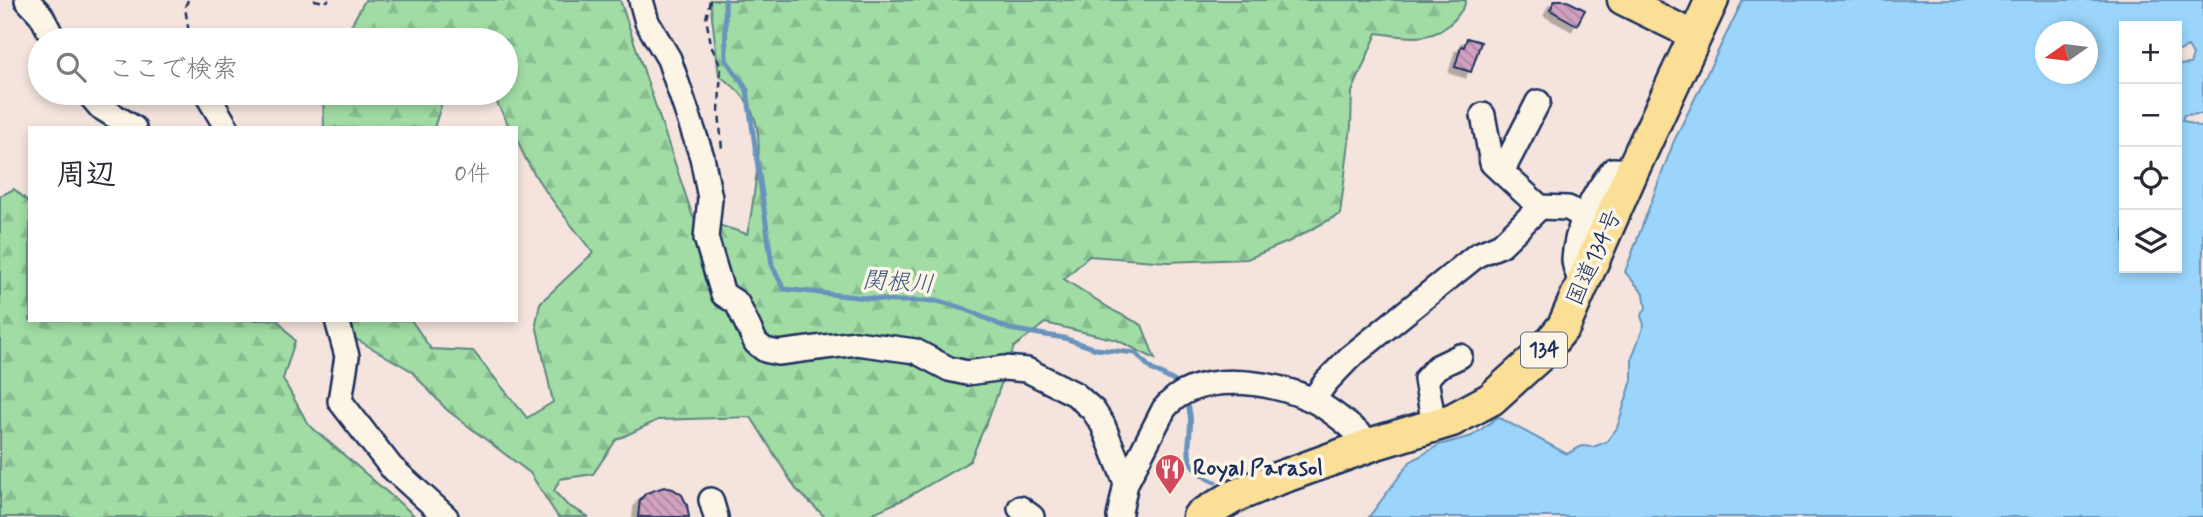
<!DOCTYPE html>
<html lang="ja">
<meta charset="utf-8">
<style>
:root{--surface:#fff;--page:#f7f7f7;--text:#2b2b33;--muted:#7c7c81;--line:#e1e1e2}
body{margin:0;font-family:Mynerve,"Klee One",sans-serif;background:var(--page);color:var(--text)}
.controls{position:absolute;right:21px;top:21px;display:grid;overflow:hidden;border-radius:0px;box-shadow:0 4px 10px #0003}
.controls button{width:63px;height:63px;display:grid;place-items:center;padding:0;border:0;border-bottom:2px solid var(--line);background:var(--surface);color:var(--text);font:35px sans-serif}
.compass{position:absolute;left:2035px;top:21px;width:63px;height:63px;border-radius:50%;background:var(--surface);box-shadow:0 4px 10px #0003;rotate:256deg}
.list{margin:0;padding:0;list-style:none}
h2{display:flex;justify-content:space-between;align-items:center;height:91px;margin:0;padding:0 28px;font-size:30px}
h2 small{font-size:23px;font-weight:400;color:var(--muted)}
.icon{flex:none;width:38px;height:38px;fill:none;stroke:currentColor;stroke-width:2;stroke-linecap:round;stroke-linejoin:round}
.map{position:relative;flex:none;width:2203px;height:517px;overflow:hidden}
.search{position:absolute;background:var(--surface);box-shadow:0 4px 10px #0003;left:28px;top:28px;width:490px;height:77px;display:flex;align-items:center;gap:18px;box-sizing:border-box;padding:0 24px;border-radius:38px;color:var(--muted);font-size:26px}
.panel{position:absolute;background:var(--surface);box-shadow:0 4px 10px #0003;left:28px;top:126px;width:490px;height:196px;border-radius:0px}
.map>svg:first-child{display:block}
.forest{fill:url(#forest-firs);stroke:#5e8681;stroke-width:2}
.water{fill:#9bd5fb;stroke:#6893bc;stroke-width:2;fill-rule:evenodd}
.lines{fill:none;stroke-linecap:round;stroke-linejoin:round}
.stream{stroke:#6893bc;stroke-width:5}
.building{fill:url(#building-back-hatch);stroke:#1b2f5e;stroke-width:2;filter:url(#shadow)}
.minor-casing{stroke:#1b2f5e;stroke-width:28}
.major-casing{stroke:#1b2f5e;stroke-width:33}
.highway-casing{stroke:#1b2f5e;stroke-width:37}
.path{stroke:#1b2f5e;stroke-width:2.5;stroke-dasharray:7 5;stroke-linecap:butt}
.minor{stroke:#fcf5e5;stroke-width:23}
.major{stroke:#fbdf96;stroke-width:28}
.highway{stroke:#fbdf96;stroke-width:32}
.labels{text-anchor:middle;dominant-baseline:central;stroke-width:7;stroke-linejoin:round;paint-order:stroke}
.shield{fill:#fcf5e5;stroke:#5e6a86;stroke-width:2}
.shield-label{font-size:21px;font-weight:bold;fill:#1b2f5e}
.street-label{font-size:23px;fill:#1b2f5e;stroke:#fcf5e5}
.poi-label{font-size:23px;font-weight:bold;fill:#1b2f5e;stroke:#fcf5e5;text-anchor:start}
.water-label{font-size:24px;font-style:italic;fill:#3b5885;stroke:#fcf5e5}
</style>
<div class="map">
<svg width="2203" height="517" viewBox="0 0 2203 517">
<defs>
<pattern id="forest-firs" width="22" height="20" patternUnits="userSpaceOnUse" patternTransform="scale(1.75)"><rect width="22" height="20" fill="#a0dca4"/><path d="M5 1l3.5 6h-7zM16 11l3.5 6h-7z" fill="#89bd90"/></pattern>
<pattern id="building-back-hatch" width="6" height="6" patternUnits="userSpaceOnUse" patternTransform="scale(1.75)"><rect width="6" height="6" fill="#d2a1bf"/><path d="M-1 5l2 2M0 0l6 6M5-1l2 2" fill="none" stroke="#aa849e"/></pattern>
<filter id="shadow"><feDropShadow dx="-5.5" dy="5.5" stdDeviation="0" flood-color="#0004"/></filter>
</defs>
<rect width="100%" height="100%" fill="#f4e4dd"/>
<filter id="ink" filterUnits="userSpaceOnUse"><feTurbulence type="fractalNoise" baseFrequency=".0143" numOctaves="2"/><feDisplacementMap in="SourceGraphic" scale="14" xChannelSelector="R" yChannelSelector="G"/><feConvolveMatrix kernelMatrix="1 2 1 2 8 2 1 2 1" color-interpolation-filters="sRGB"/></filter>
<g filter="url(#ink)">
<!-- forest -->
<g class="forest">
<path d="M 365,0 L 620,0 L 693,217 L 747,234 C 751,218 753,202 755,186 C 762,139 763,103 719,76 L 710,0 L 1466,0 C 1465,8 1460,12 1455,19 C 1432,44 1407,37 1377,33 L 1352,92 L 1351,126 L 1340,214 L 1288,242 L 1247,259 L 1168,262 L 1089,256 L 1064,279 L 1114,311 L 1142,325 L 1155,359 L 1117,340 L 1045,323 L 1014,347 L 993,407 L 970,461 L 904,499 L 865,517 L 825,517 L 796,489 L 751,417 L 658,420 L 616,440 L 593,474 L 560,479 L 554,491 L 567,505 L 589,517 L 558,517 L 530,473 L 447,410 L 410,370 L 349,335 L 348,320 L 411,320 L 431,349 L 473,351 L 527,418 L 553,402 L 536,324 L 540,303 L 593,253 C 572,224 516,162 516,128 L 510,128 L 492,93 L 506,93 L 506,40 L 343,40 Z"/>
<path d="M 323,93 L 445,93 L 434,128 L 324,128 Z"/>
<path d="M 14,189 L 30,203 L 30,320 L 278,320 L 295,341 L 283,379 L 308,424 L 416,517 L 0,517 L 0,196 Z"/>
</g>
<!-- water -->
<path class="water" d="M 1743,0 L 2203,0 L 2203,114 L 2184,115 L 2182,120 L 2203,128 L 2203,517 L 1369,517 L 1410,462 L 1439,445 L 1472,436 L 1498,417 L 1567,454 L 1582,446 L 1593,447 L 1606,442 L 1617,428 L 1632,380 L 1632,358 L 1644,325 L 1641,316 L 1646,308 L 1644,294 L 1625,272 L 1674,141 ZM 2124,26 L 2177,26 L 2177,52 L 2188,47 L 2193,55 L 2190,64 L 2177,65 L 2177,268 L 2124,268 ZM 2046,32 L 2088,32 L 2088,74 L 2046,74 Z"/>
<g class="lines">
<!-- stream -->
<g class="stream">
<path d="M 725,0 L 726,60 L 747,90 L 772,265 L 784,289 L 893,301 L 938,301 L 965,309 L 1009,329 L 1064,338 L 1096,349 L 1136,353 L 1151,369 L 1174,381 L 1178,388"/>
<path d="M 1185,399 C 1203,431 1167,462 1215,482"/>
</g>
</g>
<!-- building -->
<g class="building">
<path d="M 1555,0 L 1566,0 L 1585,10 L 1577,25 L 1550,10 Z"/>
<path d="M 1467,38 L 1481,42 L 1471,72 L 1455,67 L 1461,46 L 1464,47 Z"/>
<path d="M 664,487 L 673,489 L 682,495 L 687,505 L 689,517 L 638,517 L 640,500 L 646,493 Z"/>
</g>
<g class="lines">
<!-- minor casing -->
<g class="minor-casing">
<g id="minor">
<path d="M 27,0 L 41,15 L 54,40"/>
<path d="M 641,0 L 647,22 L 669,59 L 702,157 L 710,198 L 706,238 L 723,294 L 737,303 L 756,343 L 765,350 L 778,353 L 856,343 L 915,351 L 949,369 L 967,373 L 1004,368 L 1027,370 L 1075,394 L 1093,410 L 1103,425 L 1126,483 L 1119,517"/>
<path d="M 88,93 L 100,107 L 134,128"/>
<path d="M 206,93 L 227,128"/>
<path d="M 1483,115 L 1492,163 L 1540,207 L 1568,208 L 1584,217"/>
<path d="M 1502,172 L 1538,102"/>
<path d="M 1583,286 C 1580,279 1574,268 1574,260 C 1575,230 1594,192 1613,170 L 1632,171"/>
<path d="M 337,320 L 347,356 L 340,401 L 391,467 L 446,517"/>
<path d="M 1313,400 L 1326,382 L 1349,358 L 1477,255 L 1501,245 L 1540,207"/>
<path d="M 1434,425 L 1426,379 L 1437,367 L 1460,356"/>
<path d="M 1126,483 L 1164,409 C 1195,370 1271,380 1312,400 C 1331,409 1349,426 1366,439 L 1376,443"/>
<path d="M 711,500 L 716,517"/>
<path d="M 1020,508 L 1032,517"/>
</g>
</g>
<!-- major casing -->
<g class="major-casing">
<path id="major" d="M 1622,0 L 1695,36"/>
</g>
<!-- highway casing -->
<g class="highway-casing">
<path id="highway" d="M 1199,517 L 1233,497 L 1271,481 L 1376,443 L 1452,420 L 1491,399 L 1542,353 L 1564,326 L 1632,171 L 1712,0"/>
</g>
<!-- path -->
<g class="path">
<path d="M 188,0 L 185,7 L 190,40"/>
<path d="M 314,0 L 325,2 L 329,0"/>
<path d="M 710,0 L 706,19 L 712,48 L 721,66 L 719,110 L 722,151"/>
</g>
<!-- minor -->
<use href="#minor" class="minor"/>
<!-- major -->
<use href="#major" class="major"/>
<!-- highway -->
<use href="#highway" class="highway"/>
</g>
</g>
<!-- icons -->
<defs>
<g id="restaurant-pin" transform="scale(1.575)"><path d="M0 17L-7.5 6A9.5 9.5 0 1 1 7.5 6Z" fill="#d1495b" stroke="#fcf5e5"/><path d="M-5-6h1v4h1v-4h1v4h1v-4h1v5L-1.5 .5V6h-2V.5L-5-1ZM5-6V6H3V1.5H1.5Q1.5-4 5-6Z" fill="#fff"/></g>
</defs>
<g fill-rule="evenodd">
<use href="#restaurant-pin" x="1170" y="469"/>
</g>
<g class="labels">
<!-- shield labels -->
<rect class="shield" x="1521" y="332.5" width="46" height="35" rx="5"/>
<g class="shield-label">
<text x="1544" y="350">134</text>
</g>
<!-- street labels -->
<g class="street-label">
<text transform="translate(1595 258) rotate(-66)">国道134号</text>
</g>
<!-- poi labels -->
<g class="poi-label">
<text x="1193" y="469">Royal Parasol</text>
</g>
<!-- water labels -->
<g class="water-label">
<text transform="translate(898 283) rotate(4)">関根川</text>
</g>
</g>
</svg>
<div class="controls">
<button>+</button>
<button>−</button>
<button><svg class="icon" aria-label="locate" viewBox="0 0 24 24"><circle cx="12" cy="12" r="6"/><path d="M12 2v4M12 18v4M2 12h4M18 12h4"/></svg></button>
<button><svg class="icon" aria-label="layers" viewBox="0 0 24 24"><path d="M12 4l9 5-9 5-9-5zM3 14l9 5 9-5"/></svg></button>
</div>
<svg class="compass" viewBox="-18 -18 36 36"><path d="M0-13l5 13h-10z" fill="#e53935"/><path d="M0 13l5-13h-10z" fill="#7c7c81"/></svg>
<div class="search"><svg class="icon" aria-label="search" viewBox="0 0 24 24"><circle cx="10" cy="10" r="6"/><path d="M15 15l6 6"/></svg>ここで検索</div>
<section class="panel">
<h2>周辺<small>0件</small></h2>
<ul class="list">
</ul>
</section>
</div>
